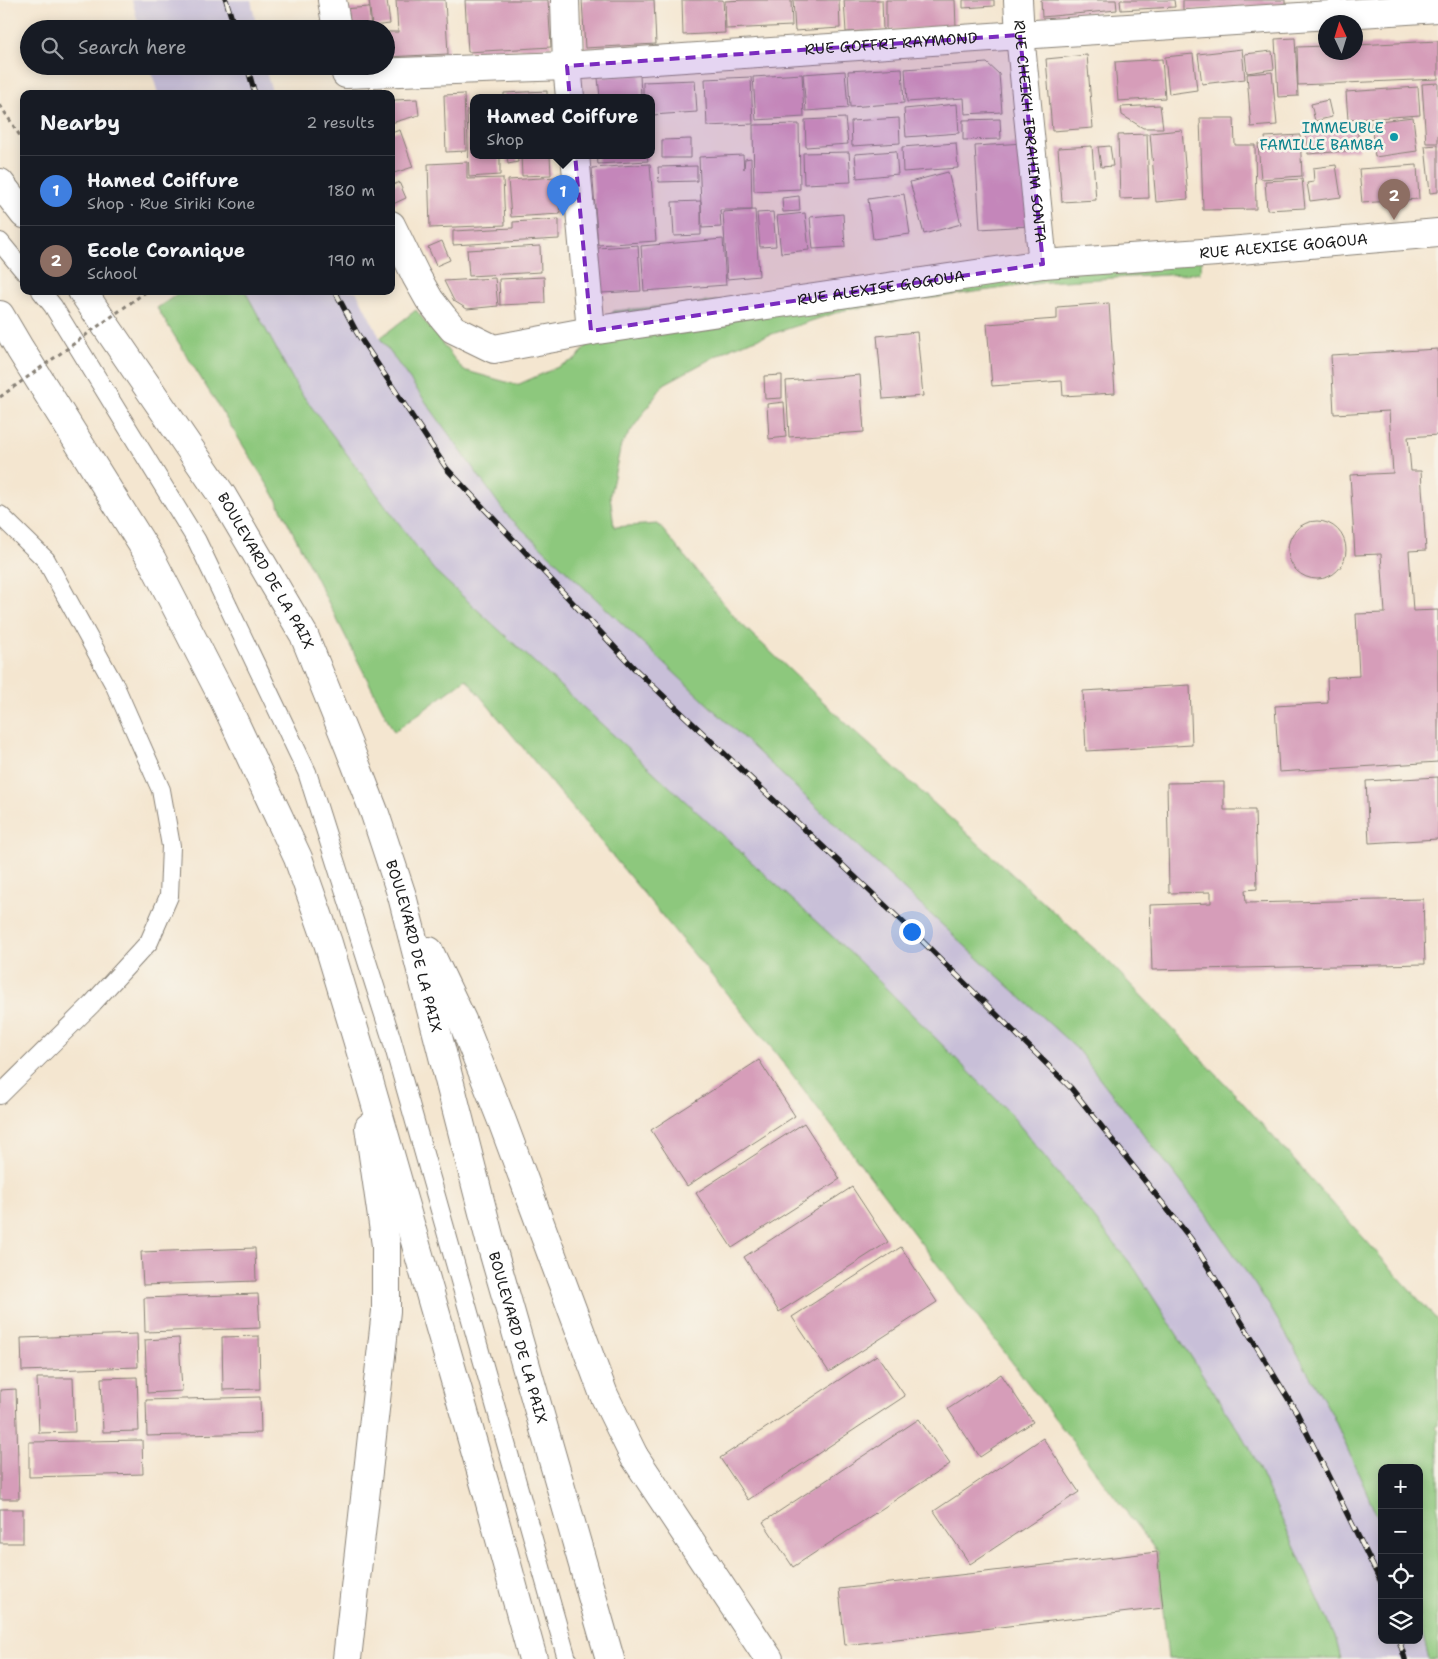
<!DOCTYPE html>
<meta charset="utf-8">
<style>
:root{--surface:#171b24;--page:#242831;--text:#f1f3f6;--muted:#9ea1a6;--line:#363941;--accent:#d93025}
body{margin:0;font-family:"Shantell Sans",sans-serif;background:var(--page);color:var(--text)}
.controls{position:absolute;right:15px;bottom:15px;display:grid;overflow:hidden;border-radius:10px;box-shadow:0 2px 12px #0003}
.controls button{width:45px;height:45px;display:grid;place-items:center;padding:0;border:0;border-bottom:1px solid var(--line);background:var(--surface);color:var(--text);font:25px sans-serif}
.compass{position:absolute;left:1318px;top:15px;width:45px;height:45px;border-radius:50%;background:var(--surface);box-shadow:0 2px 12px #0003;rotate:356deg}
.you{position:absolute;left:911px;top:931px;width:18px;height:18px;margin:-12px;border:4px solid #fff;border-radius:50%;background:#1a73e8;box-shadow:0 0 0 8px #1a73e833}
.badge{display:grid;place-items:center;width:32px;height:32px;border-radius:50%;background:var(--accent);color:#fff;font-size:16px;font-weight:700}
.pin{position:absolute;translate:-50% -41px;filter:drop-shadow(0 1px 2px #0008)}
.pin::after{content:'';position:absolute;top:26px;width:18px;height:15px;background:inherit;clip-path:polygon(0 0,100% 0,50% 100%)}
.popup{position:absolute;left:470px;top:94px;width:185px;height:65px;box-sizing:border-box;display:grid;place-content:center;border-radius:10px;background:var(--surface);filter:drop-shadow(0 1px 4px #0005);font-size:16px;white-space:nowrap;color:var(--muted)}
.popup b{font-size:19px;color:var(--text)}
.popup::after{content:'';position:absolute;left:50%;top:100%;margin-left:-10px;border:10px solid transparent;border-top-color:var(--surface)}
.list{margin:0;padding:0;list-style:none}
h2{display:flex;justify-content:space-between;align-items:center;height:65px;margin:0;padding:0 20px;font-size:21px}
h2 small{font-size:16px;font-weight:400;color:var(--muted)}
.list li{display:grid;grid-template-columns:32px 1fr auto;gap:15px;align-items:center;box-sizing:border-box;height:70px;padding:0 20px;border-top:1px solid var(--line)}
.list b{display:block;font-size:19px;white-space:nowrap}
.list p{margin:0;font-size:16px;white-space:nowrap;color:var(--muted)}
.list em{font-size:16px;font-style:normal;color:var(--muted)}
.icon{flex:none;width:28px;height:28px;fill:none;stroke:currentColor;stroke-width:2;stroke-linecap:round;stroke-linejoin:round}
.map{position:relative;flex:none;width:1438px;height:1659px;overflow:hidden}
.search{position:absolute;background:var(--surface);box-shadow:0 2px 12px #0003;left:20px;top:20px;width:375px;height:55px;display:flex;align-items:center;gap:12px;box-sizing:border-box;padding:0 18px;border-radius:28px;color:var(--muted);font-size:19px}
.panel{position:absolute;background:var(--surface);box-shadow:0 2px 12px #0003;left:20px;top:90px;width:375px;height:205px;border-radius:10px}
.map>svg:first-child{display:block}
.industrial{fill:#c8bfd8}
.green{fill:#8dc87d;stroke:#54724c}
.building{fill:#d69db9}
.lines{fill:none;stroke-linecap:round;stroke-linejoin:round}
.lane-casing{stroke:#888176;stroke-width:20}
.street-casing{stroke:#888176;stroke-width:30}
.primary-casing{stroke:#888176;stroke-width:30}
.path{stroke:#888176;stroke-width:3;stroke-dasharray:4 4;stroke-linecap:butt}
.lane{stroke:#fff;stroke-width:18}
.street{stroke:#fff;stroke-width:28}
.primary{stroke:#fff;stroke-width:28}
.rail-casing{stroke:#1c1c1c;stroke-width:5.5}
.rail{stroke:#f7f3e8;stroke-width:4;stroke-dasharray:11;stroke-linecap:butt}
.path-bridge{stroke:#888176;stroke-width:3;stroke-dasharray:4 4;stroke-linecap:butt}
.marked{fill:#7b2cbf;fill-opacity:0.2;stroke:#7b2cbf;stroke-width:4;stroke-dasharray:10 6;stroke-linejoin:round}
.culture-dot{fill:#0f9aa8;stroke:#f7f3e8;stroke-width:2}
.labels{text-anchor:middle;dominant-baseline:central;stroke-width:5;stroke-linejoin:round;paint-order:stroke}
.street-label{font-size:15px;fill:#1c1c1c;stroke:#f7f3e8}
.culture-label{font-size:15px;fill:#0d838f;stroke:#f7f3e8;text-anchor:end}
</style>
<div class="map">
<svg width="1438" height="1659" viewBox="0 0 1438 1659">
<rect width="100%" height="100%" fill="#f7f3e8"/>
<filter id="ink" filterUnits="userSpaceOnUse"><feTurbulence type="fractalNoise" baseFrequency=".02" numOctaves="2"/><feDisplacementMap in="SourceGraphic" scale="10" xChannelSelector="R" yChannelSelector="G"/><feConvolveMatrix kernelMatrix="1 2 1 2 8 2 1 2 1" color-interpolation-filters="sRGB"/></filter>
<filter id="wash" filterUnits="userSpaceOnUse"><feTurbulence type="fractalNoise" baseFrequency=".0096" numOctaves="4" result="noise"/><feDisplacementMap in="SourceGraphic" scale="20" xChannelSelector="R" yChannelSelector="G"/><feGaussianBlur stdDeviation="1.12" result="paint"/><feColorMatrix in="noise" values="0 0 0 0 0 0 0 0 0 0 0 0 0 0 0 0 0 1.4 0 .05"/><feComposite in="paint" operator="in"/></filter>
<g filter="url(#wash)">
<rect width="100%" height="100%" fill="#f4e6d0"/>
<!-- industrial -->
<g class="industrial">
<path d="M 132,0 L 251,0 L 257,29 L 140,29 Z"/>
<path d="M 150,66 L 264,66 L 273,94 L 158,94 Z"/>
<path d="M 245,291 L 356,291 L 380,338 L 506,514 L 913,898 L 1077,1049 L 1206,1214 L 1269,1305 L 1332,1414 L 1382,1527 L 1382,1640 L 1419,1640 L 1419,1620 L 1429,1659 L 1341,1659 L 1335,1636 L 1008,1111 L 859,961 L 434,570 L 298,389 Z"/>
</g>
<!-- green -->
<g class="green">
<path d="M 1203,254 L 1200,273 L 1047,282 L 844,310 L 733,347 L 664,384 L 621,445 L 610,495 L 614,527 L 658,524 L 737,620 L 852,729 L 1110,963 L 1234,1093 L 1438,1321 L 1438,1425 L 1435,1427 L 1438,1430 L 1438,1659 L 1429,1659 L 1419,1620 L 1419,1468 L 1382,1468 L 1382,1527 L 1332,1414 L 1269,1305 L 1206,1214 L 1077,1049 L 913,898 L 506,514 L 380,338 L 416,310 L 463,370 L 517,385 L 576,359 L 614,311 Z"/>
<path d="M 182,291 L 245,291 L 298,389 L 434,570 L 859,961 L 1008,1111 L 1135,1269 L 1249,1447 L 1335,1636 L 1341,1659 L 1168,1659 L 1157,1552 L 775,1052 L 466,679 L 394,732 L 274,495 L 157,308 Z"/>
</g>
<g id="blocks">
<!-- building -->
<g class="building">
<path d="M 369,0 L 387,0 L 390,24 L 372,26 Z"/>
<path d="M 396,0 L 445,0 L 448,54 L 386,57 L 386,32 L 398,32 Z"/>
<path d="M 465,0 L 548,0 L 551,47 L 468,52 Z"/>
<path d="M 582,0 L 654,0 L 656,44 L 585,48 Z"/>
<path d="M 682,0 L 723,0 L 725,33 L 683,35 Z"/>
<path d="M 745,0 L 791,0 L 792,26 L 726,29 L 725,1 Z"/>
<path d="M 793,0 L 839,0 L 840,28 L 795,31 Z"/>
<path d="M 844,0 L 882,0 L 883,30 L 846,32 Z"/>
<path d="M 886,0 L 955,0 L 956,27 L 886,30 Z"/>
<path d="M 963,0 L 994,0 L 994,6 L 963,8 Z"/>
<path d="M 1041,0 L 1116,0 L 1117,10 L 1042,17 Z"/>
<path d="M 1120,0 L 1174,0 L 1175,7 L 1121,10 Z"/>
<path d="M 1183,0 L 1285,0 L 1285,5 L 1183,10 Z"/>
<path d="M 369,7 L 371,29 L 345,29 L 343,9 Z"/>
<path d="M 1295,38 L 1298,96 L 1278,97 L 1275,39 Z"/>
<path d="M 1438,41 L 1438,79 L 1298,85 L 1297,47 L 1326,46 L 1326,52 L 1356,52 L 1356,45 Z"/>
<path d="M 1242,49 L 1245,79 L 1202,84 L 1198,54 Z"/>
<path d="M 1272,51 L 1274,69 L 1247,73 L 1245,54 Z"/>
<path d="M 1193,54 L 1197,90 L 1169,94 L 1165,57 Z"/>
<path d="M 1087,55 L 1093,128 L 1052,131 L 1046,59 Z"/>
<path d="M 1162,59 L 1165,98 L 1118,101 L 1115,62 Z"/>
<path d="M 987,63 L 999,74 L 1002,112 L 965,114 L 964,98 L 907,102 L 905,69 Z"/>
<path d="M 902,68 L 904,103 L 850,107 L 848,71 Z"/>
<path d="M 845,71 L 848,108 L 806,111 L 803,74 Z"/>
<path d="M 1272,72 L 1277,125 L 1251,127 L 1247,74 Z"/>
<path d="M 802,74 L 804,117 L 756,120 L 753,77 Z"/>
<path d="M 640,75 L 641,97 L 600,97 L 598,78 Z"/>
<path d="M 751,77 L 753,124 L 707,126 L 705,79 Z"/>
<path d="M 695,80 L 697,112 L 652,115 L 652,97 L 643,97 L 643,82 Z"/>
<path d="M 1438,83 L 1438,143 L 1426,143 L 1422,84 Z"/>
<path d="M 1418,87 L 1420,115 L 1348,120 L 1346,92 Z"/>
<path d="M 547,91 L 547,97 L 504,97 L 504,93 Z"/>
<path d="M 464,94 L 466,151 L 446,152 L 444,95 Z"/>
<path d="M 417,99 L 419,115 L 391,123 L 391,105 L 395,100 Z"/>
<path d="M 1328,100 L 1332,117 L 1315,121 L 1311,104 Z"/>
<path d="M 957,104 L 959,133 L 906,137 L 904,109 Z"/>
<path d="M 1160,105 L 1163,128 L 1143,128 L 1122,115 L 1121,107 Z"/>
<path d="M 467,110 L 474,110 L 474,155 L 500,155 L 500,175 L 469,177 Z"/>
<path d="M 1413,117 L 1417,151 L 1375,157 L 1371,122 Z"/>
<path d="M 845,118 L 848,144 L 806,147 L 805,120 Z"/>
<path d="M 899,118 L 900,143 L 852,146 L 851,121 Z"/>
<path d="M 1200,118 L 1234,118 L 1235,145 L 1255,145 L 1256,209 L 1203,210 Z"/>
<path d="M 1000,119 L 1001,139 L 963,140 L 963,120 Z"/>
<path d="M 799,124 L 800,189 L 754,191 L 753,125 Z"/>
<path d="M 1357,125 L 1359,150 L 1308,154 L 1306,129 Z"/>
<path d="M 400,130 L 413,167 L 394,173 L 391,166 L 391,133 Z"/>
<path d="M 1182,130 L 1188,199 L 1156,202 L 1150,133 Z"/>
<path d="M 1147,134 L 1149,198 L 1120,199 L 1118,135 Z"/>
<path d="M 1300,135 L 1302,176 L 1261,179 L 1258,144 L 1266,144 L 1265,137 Z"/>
<path d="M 691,139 L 691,158 L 662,158 L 662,140 Z"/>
<path d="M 956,143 L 958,168 L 903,172 L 902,147 Z"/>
<path d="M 1024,143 L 1029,226 L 980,229 L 975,146 Z"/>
<path d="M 1438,145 L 1438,192 L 1430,193 L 1425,146 Z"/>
<path d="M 1092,146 L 1096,200 L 1062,202 L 1058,148 Z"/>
<path d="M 1110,146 L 1113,166 L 1101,167 L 1098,147 Z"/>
<path d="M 896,151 L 898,174 L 857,178 L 855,154 Z"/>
<path d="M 849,152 L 851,182 L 804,184 L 803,153 Z"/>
<path d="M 507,155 L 517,155 L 518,162 L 508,164 Z"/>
<path d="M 521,155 L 550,155 L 551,175 L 522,176 Z"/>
<path d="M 597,155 L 647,155 L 648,161 L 598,164 Z"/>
<path d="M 743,155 L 744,169 L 745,159 L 751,158 L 752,210 L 720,210 L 721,227 L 702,228 L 699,157 Z"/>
<path d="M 467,162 L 467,179 L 503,178 L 505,225 L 430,228 L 428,164 Z"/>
<path d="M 650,164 L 656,241 L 598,245 L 592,168 Z"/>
<path d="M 1336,165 L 1341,197 L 1310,201 L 1307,183 L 1314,182 L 1313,168 Z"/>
<path d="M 1417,165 L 1419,199 L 1362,203 L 1359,169 Z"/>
<path d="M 697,166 L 697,181 L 659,182 L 658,167 Z"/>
<path d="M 948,172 L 961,224 L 924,234 L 910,182 Z"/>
<path d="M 557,177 L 560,214 L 511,217 L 508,180 Z"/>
<path d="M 1302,179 L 1305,208 L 1267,210 L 1265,181 Z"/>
<path d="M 399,182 L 406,198 L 393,204 L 391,200 L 391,186 Z"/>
<path d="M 904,194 L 910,234 L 873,239 L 868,199 Z"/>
<path d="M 799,196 L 800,211 L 783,212 L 782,198 Z"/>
<path d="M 701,201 L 701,235 L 674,236 L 672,202 Z"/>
<path d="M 755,210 L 759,276 L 727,279 L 723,212 Z"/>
<path d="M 773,212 L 776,246 L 760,247 L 757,213 Z"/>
<path d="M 805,213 L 809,250 L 781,253 L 777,216 Z"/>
<path d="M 843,214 L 845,247 L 813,249 L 810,217 Z"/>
<path d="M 559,219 L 559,239 L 453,245 L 453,231 L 513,228 L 513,222 Z"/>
<path d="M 723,239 L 726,285 L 644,291 L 641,246 Z"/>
<path d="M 442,241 L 450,260 L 436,266 L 428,247 Z"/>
<path d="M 638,245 L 641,291 L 601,293 L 598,248 Z"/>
<path d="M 540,246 L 541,272 L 469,276 L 467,250 Z"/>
<path d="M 544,277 L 545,303 L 500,305 L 499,279 Z"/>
<path d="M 495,278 L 498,306 L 467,309 L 454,301 L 444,281 Z"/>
<path d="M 1109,303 L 1115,393 L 1063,396 L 1062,381 L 992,386 L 987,324 L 1057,319 L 1057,307 Z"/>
<path d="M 917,332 L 923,396 L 883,399 L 877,336 Z"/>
<path d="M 1438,349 L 1438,435 L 1408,437 L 1411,471 L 1421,471 L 1426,550 L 1409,551 L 1413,611 L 1438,610 L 1438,762 L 1279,772 L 1275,706 L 1328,703 L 1327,678 L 1359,676 L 1356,614 L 1385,613 L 1381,554 L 1355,555 L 1350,475 L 1393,473 L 1389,411 L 1334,414 L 1331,355 Z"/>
<path d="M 782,375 L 782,398 L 765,399 L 764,376 Z"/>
<path d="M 860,375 L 864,432 L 789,437 L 786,381 Z"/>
<path d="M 784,402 L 786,437 L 769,439 L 767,404 Z"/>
<circle cx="1317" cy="550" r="29"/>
<path d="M 1190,685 L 1192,745 L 1086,751 L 1083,691 Z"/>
<path d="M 1438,777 L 1438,839 L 1369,843 L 1366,781 Z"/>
<path d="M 1224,782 L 1224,810 L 1255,810 L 1257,889 L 1245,890 L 1246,903 L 1423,899 L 1425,964 L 1152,970 L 1150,905 L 1211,903 L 1211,892 L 1169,893 L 1167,783 Z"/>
<path d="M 759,1060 L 795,1116 L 687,1186 L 651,1130 Z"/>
<path d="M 804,1123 L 840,1179 L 732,1248 L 696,1193 Z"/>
<path d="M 852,1187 L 888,1242 L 779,1312 L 744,1257 Z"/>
<path d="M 901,1247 L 937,1302 L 829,1372 L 792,1317 Z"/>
<path d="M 255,1248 L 256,1281 L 143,1285 L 141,1252 Z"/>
<path d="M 258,1294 L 260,1328 L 145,1332 L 144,1298 Z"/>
<path d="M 137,1334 L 138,1367 L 22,1371 L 21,1338 Z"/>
<path d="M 259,1336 L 260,1389 L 223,1390 L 222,1337 Z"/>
<path d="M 179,1338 L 182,1391 L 147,1393 L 145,1340 Z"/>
<path d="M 877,1355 L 905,1396 L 748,1500 L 720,1458 Z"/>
<path d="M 1001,1374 L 1033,1422 L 980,1457 L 948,1409 Z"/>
<path d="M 137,1377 L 139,1431 L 103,1432 L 101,1378 Z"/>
<path d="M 37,1378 L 73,1378 L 75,1432 L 39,1433 Z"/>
<path d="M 16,1389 L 19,1499 L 0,1499 L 0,1390 Z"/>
<path d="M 260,1397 L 261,1433 L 147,1436 L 146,1400 Z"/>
<path d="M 919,1419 L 950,1464 L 793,1567 L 763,1522 Z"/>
<path d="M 1043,1438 L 1079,1492 L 970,1564 L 934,1511 Z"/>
<path d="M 142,1440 L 143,1474 L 29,1477 L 29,1442 Z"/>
<rect x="0" y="1509" width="23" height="34"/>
<path d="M 1157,1552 L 1163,1608 L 845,1645 L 839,1589 Z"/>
</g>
</g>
</g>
<g filter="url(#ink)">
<use href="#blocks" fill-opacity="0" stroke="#888176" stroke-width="1"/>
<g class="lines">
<!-- lane casing -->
<g class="lane-casing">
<g id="lane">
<path d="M 0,242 L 24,271"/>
<path d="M 41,291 L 53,306 L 197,541 L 307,772 L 391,1037 L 567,1659"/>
<path d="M 0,515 L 46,560 L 115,686 L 161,790 L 171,846 L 169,896 L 149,942 L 91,1005 L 0,1095"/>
</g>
</g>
<!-- street casing -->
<g class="street-casing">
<g id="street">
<path d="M 332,0 L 337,29"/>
<path d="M 565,0 L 567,66 L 570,97"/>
<path id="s1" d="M 1018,0 L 1020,35 L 1043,264"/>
<path id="s2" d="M 346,74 L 567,66 L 1020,35 L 1438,8"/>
<path d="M 575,155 L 591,331"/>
<path id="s3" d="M 391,225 L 416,276 L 429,299 L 443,317 L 453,329 L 494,349 L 591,331 L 1043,264 L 1217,252 L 1438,233"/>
<path d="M 634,1456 L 769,1659"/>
</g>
</g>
<!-- primary casing -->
<g class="primary-casing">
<g id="primary">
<path d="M 0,183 L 24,214"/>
<path id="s4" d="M 82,291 L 223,497 L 304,635 L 349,747 L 375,814 L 402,896 L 491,1244 L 610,1659"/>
<path d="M 0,315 L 20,349 L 152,560 L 223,698 L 298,858 L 328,943 L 357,1039 L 487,1492 L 533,1659"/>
<path d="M 429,951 L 462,1020 L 502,1121 L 604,1395 L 634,1456"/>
<path d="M 347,1659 L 386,1311 L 386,1245 L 369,1127"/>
</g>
</g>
<!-- path -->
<path class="path" d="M 0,105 L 24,142"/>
<!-- lane -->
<use href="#lane" class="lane"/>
<!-- street -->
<use href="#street" class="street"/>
<!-- primary -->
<use href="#primary" class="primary"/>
<!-- rail casing -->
<g class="rail-casing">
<g id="rail">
<path d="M 226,0 L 235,29"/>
<path d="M 247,66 L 255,94"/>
<path d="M 335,291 L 357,333 L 447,469 L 635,669 L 910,929 L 1071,1088 L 1191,1239 L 1297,1413 L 1382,1584"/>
<path d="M 1399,1640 L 1405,1659"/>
</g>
</g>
<!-- rail -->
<use href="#rail" class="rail"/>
<!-- path-bridge -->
<path class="path-bridge" d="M 0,397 L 147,291"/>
</g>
</g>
<!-- marked area -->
<path class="marked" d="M 1020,35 L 1043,264 L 591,331 L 567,66 Z"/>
<!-- markers -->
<circle class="culture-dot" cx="1394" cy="137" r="5"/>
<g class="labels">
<!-- street labels -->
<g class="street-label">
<text stroke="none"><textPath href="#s2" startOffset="546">RUE GOFFRI RAYMOND</textPath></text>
<text stroke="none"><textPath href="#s1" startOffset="132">RUE CHEIKH IBRAHIM SONTA</textPath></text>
<text stroke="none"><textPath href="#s3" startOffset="964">RUE ALEXISE GOGOUA</textPath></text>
<text stroke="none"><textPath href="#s3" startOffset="559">RUE ALEXISE GOGOUA</textPath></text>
<text stroke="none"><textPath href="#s4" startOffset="335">BOULEVARD DE LA PAIX</textPath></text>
<text stroke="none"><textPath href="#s4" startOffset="740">BOULEVARD DE LA PAIX</textPath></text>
<text stroke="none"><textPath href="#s4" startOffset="1145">BOULEVARD DE LA PAIX</textPath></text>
</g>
<!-- culture labels -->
<g class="culture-label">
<text x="1384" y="128">IMMEUBLE<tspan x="1384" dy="17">FAMILLE BAMBA</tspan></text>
</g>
</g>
</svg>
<div class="controls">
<button>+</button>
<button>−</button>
<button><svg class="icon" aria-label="locate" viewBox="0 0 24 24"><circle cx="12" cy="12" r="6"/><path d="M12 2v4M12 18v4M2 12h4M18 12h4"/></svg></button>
<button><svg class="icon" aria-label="layers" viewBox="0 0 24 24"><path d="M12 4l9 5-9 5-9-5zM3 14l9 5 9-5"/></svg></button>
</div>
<svg class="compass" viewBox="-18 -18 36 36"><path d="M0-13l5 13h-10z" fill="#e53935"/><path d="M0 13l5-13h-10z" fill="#9ea1a6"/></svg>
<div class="you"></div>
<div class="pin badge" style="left:563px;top:216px;background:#3f7fe0">1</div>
<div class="popup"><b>Hamed Coiffure</b>Shop</div>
<div class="pin badge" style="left:1394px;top:220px;background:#8d6e63">2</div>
<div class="search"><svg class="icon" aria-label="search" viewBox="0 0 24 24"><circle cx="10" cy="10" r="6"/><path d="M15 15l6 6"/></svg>Search here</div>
<section class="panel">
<h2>Nearby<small>2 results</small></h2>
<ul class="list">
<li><span class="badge" style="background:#3f7fe0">1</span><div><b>Hamed Coiffure</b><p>Shop · Rue Siriki Kone</p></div><em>180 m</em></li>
<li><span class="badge" style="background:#8d6e63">2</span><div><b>Ecole Coranique</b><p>School</p></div><em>190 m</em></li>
</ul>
</section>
</div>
